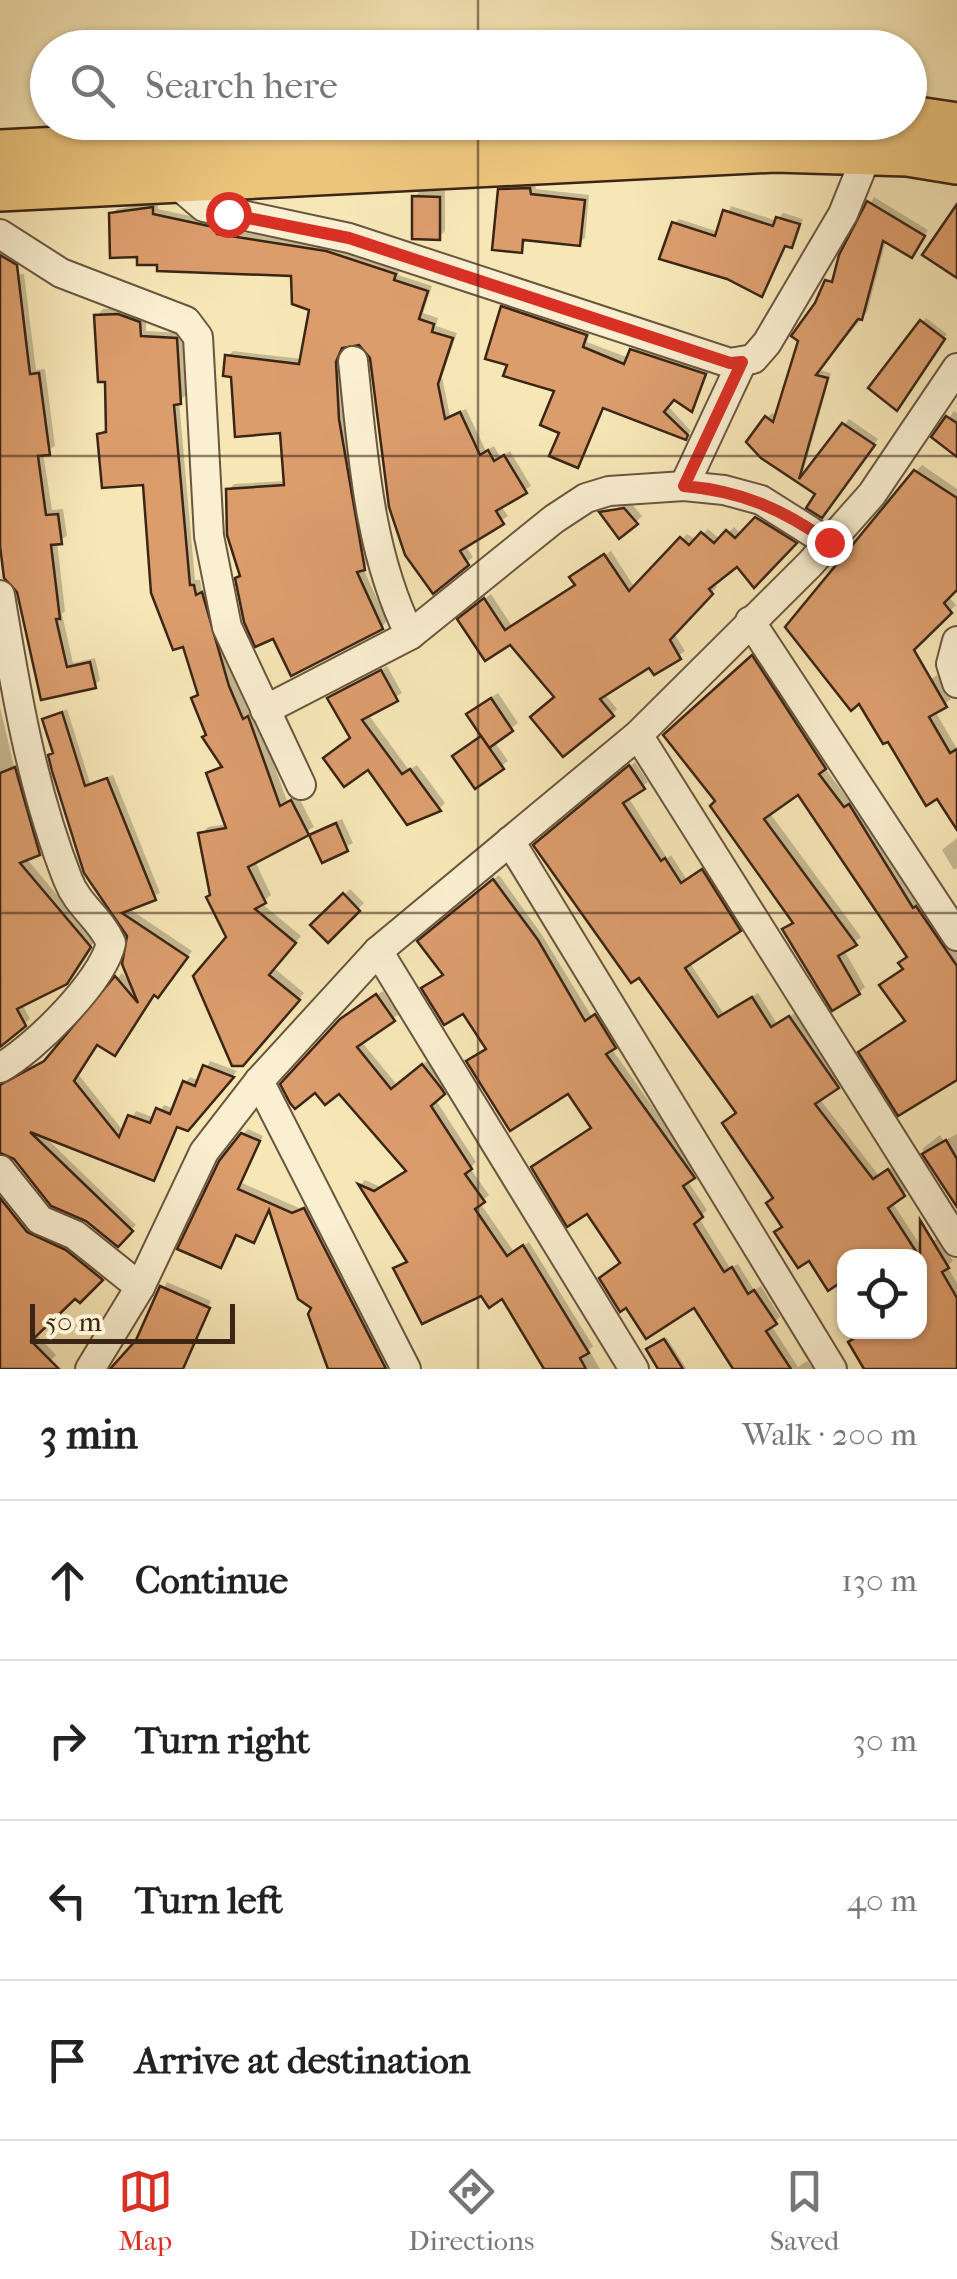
<!DOCTYPE html>
<meta charset="utf-8">
<style>
:root{--surface:#fff;--page:#f2f2f2;--text:#222;--muted:#767676;--line:#e0e0e0;--accent:#d93025}
body{margin:0;font-family:"IM FELL French Canon",serif;background:var(--page);color:var(--text)}
.controls{position:absolute;right:30px;bottom:30px;display:grid;overflow:hidden;border-radius:20px;box-shadow:0 2px 8px #0004}
.controls button{width:90px;height:90px;display:grid;place-items:center;padding:0;border:0;border-bottom:2px solid var(--line);background:var(--surface);color:var(--text);font:50px sans-serif}
.scale{position:absolute;left:30px;bottom:25px;width:205px;box-sizing:border-box;padding-left:10px;border:5px solid #3b2515;border-top:0;font-size:28px;line-height:35px;white-space:nowrap;color:#3b2515;-webkit-text-stroke:8px #faefd0;paint-order:stroke}
.stop{position:absolute;width:30px;height:30px;margin:-22px;border:8px solid #d93025;border-radius:50%;background:#fff}
.stop.end{background:#d93025;border-color:#fff;box-shadow:0 2px 10px #0008}
.list{margin:0;padding:0;list-style:none}
h2{display:flex;justify-content:space-between;align-items:center;height:130px;margin:0;padding:0 40px;font-size:42px}
h2 small{font-size:32px;font-weight:400;color:var(--muted)}
.list li{display:grid;grid-template-columns:65px 1fr auto;gap:30px;align-items:center;box-sizing:border-box;height:160px;padding:0 40px;border-top:2px solid var(--line)}
.list b{display:block;font-size:38px;white-space:nowrap}
.list em{font-size:32px;font-style:normal;color:var(--muted)}
.icon{flex:none;width:55px;height:55px;fill:none;stroke:currentColor;stroke-width:2;stroke-linecap:round;stroke-linejoin:round}
.map{position:relative;flex:none;width:957px;height:1369px;overflow:hidden}
.search{position:absolute;background:var(--surface);box-shadow:0 2px 8px #0004;left:30px;right:30px;top:30px;height:110px;display:flex;align-items:center;gap:25px;box-sizing:border-box;padding:0 35px;border-radius:55px;color:var(--muted);font-size:38px}
.sheet{height:770px;background:var(--surface)}
nav{display:flex;justify-content:space-around;align-items:center;box-sizing:border-box;height:140px;border-top:2px solid var(--line);background:var(--surface);font-size:28px;color:var(--muted)}
nav a{display:grid;justify-items:center;gap:5px}
nav .on{color:var(--accent)}
.map>svg:first-child{display:block}
.shadow{fill:#0003}
.building{fill:#dc9d6d;stroke:#3b2515;stroke-width:2.5}
.lines{fill:none;stroke-linecap:round;stroke-linejoin:round}
.minor-casing{stroke:#6a563e;stroke-width:32}
.trunk-casing{stroke:#3b2515;stroke-width:50}
.minor{stroke:#faefd0;stroke-width:28}
.trunk{stroke:#ecc47c;stroke-width:45}
.route{stroke:#d93025;stroke-width:12}
.grid{fill:none;stroke:#3b2515;stroke-width:2.5;stroke-opacity:0.55}
</style>
<div class="map">
<svg width="957" height="1369" viewBox="0 0 957 1369">
<rect width="100%" height="100%" fill="#f7e7b7"/>
<filter id="stains"><feTurbulence type="fractalNoise" baseFrequency=".002" numOctaves="4"/><feColorMatrix values="0 0 0 0 .2 0 0 0 0 .09 0 0 0 0 .02 0 0 0 .5 -.17"/></filter>
<radialGradient id="worn" r=".72"><stop offset=".6" stop-color="#630" stop-opacity="0"/><stop offset="1" stop-color="#630" stop-opacity=".3"/></radialGradient>
<!-- shadow -->
<g class="shadow">
<path d="M 535,183 L 536,189 L 589,195 L 585,238 L 579,243 L 527,238 L 521,250 L 500,190 L 506,184 Z"/>
<path d="M 420,191 L 445,191 L 445,231 L 439,237 L 414,198 Z"/>
<path d="M 874,197 L 928,230 L 916,250 L 886,240 L 867,312 L 819,370 L 831,373 L 801,480 L 849,419 L 878,439 L 826,509 L 819,494 L 763,456 L 767,418 L 772,413 L 778,417 L 827,281 L 836,277 L 842,256 Z"/>
<path d="M 158,202 L 158,209 L 222,223 L 221,229 L 332,246 L 400,268 L 398,275 L 432,286 L 423,313 L 438,318 L 436,326 L 457,333 L 442,377 L 450,416 L 466,409 L 486,451 L 494,446 L 500,457 L 510,451 L 531,486 L 501,506 L 508,516 L 465,545 L 473,557 L 433,590 L 373,357 L 360,342 L 346,344 L 340,355 L 344,412 L 370,562 L 363,568 L 387,621 L 382,627 L 242,574 L 228,490 L 234,484 L 286,481 L 282,430 L 233,374 L 228,356 L 233,351 L 302,359 L 312,308 L 294,273 L 160,263 L 139,255 L 111,214 L 117,209 Z"/>
<path d="M 731,206 L 777,221 L 783,213 L 803,219 L 796,240 L 787,244 L 762,294 L 674,224 L 679,219 L 719,232 Z"/>
<path d="M 24,274 L 36,370 L 45,369 L 55,446 L 43,453 L 52,510 L 63,509 L 67,536 L 57,542 L 65,611 L 62,614 L 73,663 L 95,658 L 100,680 L 94,686 L 43,697 L 0,523 L 0,276 Z"/>
<path d="M 508,302 L 591,329 L 587,342 L 629,358 L 638,345 L 710,368 L 692,409 L 674,397 L 667,405 L 691,431 L 686,437 L 605,406 L 578,465 L 563,432 L 557,389 L 510,363 L 503,307 Z"/>
<path d="M 125,308 L 146,316 L 146,331 L 183,333 L 186,395 L 179,401 L 195,580 L 200,580 L 202,591 L 209,588 L 234,679 L 250,715 L 255,712 L 287,801 L 298,796 L 314,827 L 255,861 L 271,895 L 261,903 L 301,936 L 274,968 L 304,993 L 249,1056 L 229,938 L 212,894 L 201,834 L 208,827 L 227,824 L 209,773 L 223,764 L 194,699 L 200,692 L 185,643 L 166,621 L 162,622 L 153,593 L 146,482 L 99,435 L 106,428 L 107,380 L 97,316 L 103,309 Z"/>
<path d="M 926,318 L 947,334 L 901,403 L 872,388 Z"/>
<path d="M 954,411 L 957,413 L 957,454 L 935,437 Z"/>
<path d="M 922,465 L 957,489 L 957,587 L 948,596 L 956,605 L 851,707 L 916,471 Z"/>
<path d="M 631,503 L 642,516 L 636,522 L 602,513 Z"/>
<path d="M 763,513 L 800,537 L 754,584 L 738,563 L 713,582 L 717,587 L 673,632 L 685,651 L 655,672 L 650,665 L 604,693 L 617,709 L 612,714 L 557,697 L 511,642 L 466,614 L 491,594 L 512,626 L 577,584 L 578,572 L 611,551 L 635,588 L 687,534 L 697,540 L 708,529 L 721,540 L 734,527 L 742,535 Z"/>
<path d="M 758,652 L 830,761 L 824,767 L 851,803 L 856,800 L 957,952 L 957,1077 L 907,1020 L 909,956 L 798,791 L 769,812 L 861,937 L 844,950 L 865,987 L 859,992 L 785,930 L 795,921 L 718,801 L 666,735 Z"/>
<path d="M 387,666 L 402,693 L 368,714 L 409,770 L 417,765 L 445,803 L 439,809 L 353,738 L 330,698 Z"/>
<path d="M 937,675 L 951,699 L 935,711 L 957,749 L 957,826 L 879,716 Z"/>
<path d="M 498,693 L 518,723 L 494,741 L 508,761 L 476,785 L 483,735 L 475,708 Z"/>
<path d="M 0,707 L 14,766 L 20,764 L 44,847 L 26,858 L 95,940 L 72,976 L 22,1004 L 30,1019 L 0,1045 Z"/>
<path d="M 67,709 L 90,783 L 113,775 L 160,893 L 128,908 L 192,951 L 163,990 L 98,1043 L 78,1074 L 124,1132 L 136,1111 L 155,1118 L 164,1105 L 175,1109 L 185,1083 L 190,1077 L 200,1081 L 210,1061 L 237,1071 L 193,1122 L 179,1125 L 153,1178 L 43,1135 L 136,1225 L 117,1243 L 15,1157 L 0,1150 L 0,1080 L 16,1079 L 50,1058 L 122,973 L 131,984 L 130,935 L 44,720 Z"/>
<path d="M 635,762 L 648,782 L 628,797 L 667,858 L 671,855 L 687,880 L 708,866 L 744,924 L 689,962 L 724,1014 L 758,993 L 777,1024 L 795,1013 L 842,1081 L 819,1098 L 879,1176 L 896,1165 L 910,1188 L 892,1202 L 922,1248 L 941,1236 L 950,1249 L 947,1252 L 953,1261 L 947,1266 L 957,1283 L 957,1365 L 865,1369 L 856,1338 L 866,1332 L 920,1332 L 920,1256 L 844,1256 L 844,1297 L 784,1226 L 738,1112 L 541,840 Z"/>
<path d="M 342,819 L 353,843 L 323,859 L 311,833 Z"/>
<path d="M 957,838 L 957,868 L 954,870 L 942,850 Z"/>
<path d="M 499,875 L 542,935 L 592,1017 L 601,1011 L 619,1040 L 611,1048 L 698,1171 L 687,1180 L 707,1210 L 699,1218 L 730,1268 L 738,1264 L 754,1290 L 761,1286 L 780,1317 L 771,1325 L 798,1367 L 807,1361 L 814,1369 L 733,1369 L 694,1304 L 622,1262 L 588,1210 L 593,1127 L 569,1090 L 475,1056 L 488,1048 L 426,936 Z"/>
<path d="M 350,889 L 364,903 L 328,939 L 314,925 Z"/>
<path d="M 383,991 L 399,1014 L 361,1041 L 397,1085 L 428,1060 L 446,1083 L 449,1087 L 435,1099 L 476,1162 L 470,1168 L 489,1195 L 480,1203 L 514,1252 L 529,1242 L 593,1346 L 589,1350 L 600,1369 L 540,1369 L 545,1366 L 503,1296 L 396,1268 L 409,1260 L 361,1184 L 365,1180 L 381,1187 L 408,1170 L 340,1090 L 348,1014 Z"/>
<path d="M 248,1129 L 263,1136 L 242,1183 L 299,1208 L 310,1204 L 393,1369 L 330,1369 L 314,1307 L 271,1209 L 259,1234 L 254,1240 L 238,1233 L 221,1265 L 242,1135 Z"/>
<path d="M 957,1134 L 957,1206 L 922,1149 L 940,1135 L 944,1141 Z"/>
<path d="M 0,1185 L 107,1273 L 80,1300 L 75,1295 L 35,1333 L 56,1355 L 42,1369 L 8,1369 L 0,1361 Z"/>
<path d="M 167,1282 L 211,1301 L 186,1357 L 173,1369 L 116,1369 L 138,1341 Z"/>
<path d="M 667,1338 L 686,1368 L 685,1369 L 661,1369 L 652,1348 Z"/>
</g>
<!-- building -->
<g class="building">
<path d="M 530,188 L 531,194 L 585,200 L 580,246 L 523,240 L 522,253 L 492,250 L 498,189 Z"/>
<path d="M 412,196 L 440,197 L 440,240 L 412,239 Z"/>
<path d="M 867,201 L 925,236 L 912,258 L 883,241 L 862,320 L 858,319 L 816,375 L 828,378 L 799,479 L 842,423 L 875,445 L 822,518 L 806,508 L 815,494 L 761,458 L 746,442 L 765,416 L 773,422 L 798,341 L 791,336 L 815,303 L 825,280 L 832,282 L 839,255 Z"/>
<path d="M 957,204 L 957,278 L 922,255 Z"/>
<path d="M 153,207 L 153,214 L 218,228 L 217,234 L 326,251 L 396,274 L 394,280 L 428,291 L 419,319 L 434,324 L 432,332 L 453,338 L 438,384 L 445,419 L 460,412 L 480,455 L 488,450 L 494,461 L 504,455 L 527,493 L 496,511 L 504,524 L 460,551 L 469,565 L 433,594 L 405,555 L 389,507 L 370,358 L 359,345 L 342,348 L 336,362 L 339,419 L 365,570 L 357,572 L 383,629 L 291,676 L 273,639 L 255,647 L 244,622 L 235,578 L 240,576 L 227,535 L 226,489 L 284,485 L 280,433 L 235,437 L 231,377 L 223,376 L 225,355 L 299,364 L 309,310 L 292,304 L 291,276 L 157,271 L 157,265 L 137,265 L 137,257 L 110,258 L 109,213 Z"/>
<path d="M 723,210 L 773,226 L 776,217 L 800,224 L 792,248 L 785,246 L 762,297 L 727,279 L 659,259 L 672,222 L 715,236 Z"/>
<path d="M 0,255 L 17,265 L 30,374 L 39,373 L 50,455 L 38,456 L 46,515 L 58,514 L 62,544 L 51,545 L 60,619 L 56,619 L 67,667 L 90,662 L 96,688 L 41,700 L 17,592 L 4,578 L 0,546 Z"/>
<path d="M 501,306 L 587,335 L 583,347 L 624,364 L 630,349 L 706,374 L 692,412 L 674,400 L 664,412 L 688,435 L 686,440 L 603,408 L 578,468 L 549,456 L 559,433 L 540,425 L 554,391 L 503,376 L 507,365 L 485,359 Z"/>
<path d="M 118,314 L 140,322 L 141,336 L 177,338 L 181,404 L 174,405 L 190,585 L 194,585 L 196,595 L 202,592 L 229,686 L 243,719 L 248,716 L 280,806 L 291,800 L 309,835 L 248,867 L 266,903 L 255,909 L 296,943 L 269,975 L 300,1000 L 243,1066 L 232,1066 L 193,976 L 226,937 L 206,897 L 210,895 L 198,833 L 226,828 L 206,773 L 222,767 L 202,737 L 206,735 L 191,698 L 198,695 L 183,647 L 173,650 L 151,593 L 143,485 L 102,488 L 97,434 L 106,432 L 105,382 L 98,382 L 94,315 Z"/>
<path d="M 920,320 L 945,339 L 897,411 L 868,388 Z"/>
<path d="M 946,416 L 957,423 L 957,457 L 931,437 Z"/>
<path d="M 914,470 L 957,498 L 957,590 L 944,603 L 952,613 L 914,650 L 947,707 L 929,717 L 950,753 L 957,749 L 957,830 L 937,799 L 926,806 L 888,742 L 883,744 L 859,704 L 851,711 L 785,627 Z"/>
<path d="M 624,508 L 638,524 L 619,539 L 599,512 Z"/>
<path d="M 755,517 L 797,543 L 754,588 L 737,567 L 709,589 L 713,594 L 670,640 L 681,659 L 654,675 L 649,668 L 600,699 L 614,716 L 563,757 L 530,717 L 554,697 L 510,645 L 485,661 L 457,619 L 484,598 L 505,630 L 575,585 L 569,577 L 604,554 L 629,591 L 680,537 L 689,545 L 701,532 L 714,543 L 726,530 L 735,538 Z"/>
<path d="M 752,655 L 826,769 L 819,774 L 844,807 L 849,804 L 913,908 L 916,906 L 957,966 L 957,1080 L 898,1116 L 858,1052 L 905,1021 L 879,985 L 903,969 L 898,963 L 907,957 L 798,795 L 764,819 L 857,945 L 838,956 L 860,994 L 832,1011 L 782,929 L 793,923 L 710,806 L 715,801 L 663,735 Z"/>
<path d="M 381,670 L 398,701 L 362,720 L 402,774 L 410,769 L 441,811 L 407,825 L 368,770 L 344,787 L 323,758 L 350,738 L 327,698 Z"/>
<path d="M 491,698 L 513,731 L 489,748 L 466,714 Z"/>
<path d="M 62,712 L 85,786 L 107,778 L 156,900 L 122,913 L 188,957 L 158,998 L 154,995 L 115,1056 L 97,1045 L 74,1081 L 119,1137 L 128,1115 L 150,1123 L 156,1108 L 170,1114 L 183,1081 L 195,1086 L 203,1065 L 234,1077 L 188,1131 L 177,1127 L 154,1181 L 30,1132 L 133,1231 L 118,1247 L 86,1221 L 51,1206 L 14,1159 L 0,1153 L 0,1085 L 44,1061 L 115,976 L 138,1003 L 122,964 L 127,936 L 84,873 L 52,771 L 48,755 L 53,753 L 42,719 Z"/>
<path d="M 481,736 L 504,769 L 475,789 L 452,756 Z"/>
<path d="M 629,765 L 645,789 L 623,803 L 661,861 L 665,858 L 681,883 L 702,869 L 741,931 L 685,968 L 718,1017 L 752,997 L 771,1027 L 789,1016 L 839,1088 L 815,1104 L 873,1179 L 888,1169 L 905,1196 L 888,1208 L 919,1256 L 844,1256 L 844,1280 L 828,1291 L 809,1261 L 798,1268 L 774,1232 L 782,1227 L 766,1203 L 773,1198 L 722,1123 L 736,1113 L 639,978 L 631,983 L 533,845 Z"/>
<path d="M 15,767 L 40,855 L 20,863 L 91,947 L 67,984 L 17,1009 L 26,1026 L 0,1047 L 0,773 Z"/>
<path d="M 336,823 L 348,851 L 322,863 L 309,835 Z"/>
<path d="M 493,879 L 538,940 L 585,1021 L 595,1014 L 616,1048 L 606,1054 L 695,1178 L 683,1186 L 703,1217 L 694,1224 L 724,1272 L 732,1267 L 748,1294 L 754,1290 L 777,1324 L 766,1331 L 791,1369 L 733,1369 L 694,1308 L 646,1339 L 626,1308 L 620,1312 L 599,1278 L 620,1263 L 587,1214 L 567,1227 L 531,1167 L 591,1128 L 568,1094 L 510,1131 L 466,1061 L 486,1049 L 463,1014 L 444,1025 L 421,988 L 443,975 L 417,941 Z"/>
<path d="M 343,893 L 360,911 L 328,943 L 310,925 Z"/>
<path d="M 376,994 L 395,1021 L 357,1047 L 391,1089 L 422,1064 L 441,1088 L 445,1094 L 431,1106 L 472,1169 L 465,1174 L 485,1202 L 475,1209 L 507,1256 L 523,1245 L 589,1353 L 580,1358 L 586,1369 L 544,1369 L 502,1299 L 489,1308 L 481,1296 L 422,1324 L 393,1268 L 407,1262 L 358,1184 L 374,1191 L 406,1171 L 339,1094 L 325,1105 L 315,1093 L 295,1109 L 290,1103 L 280,1084 L 340,1019 Z"/>
<path d="M 241,1133 L 260,1141 L 238,1189 L 292,1213 L 304,1208 L 386,1369 L 328,1369 L 308,1314 L 311,1308 L 298,1299 L 269,1210 L 254,1243 L 236,1235 L 221,1268 L 177,1249 L 219,1161 Z"/>
<path d="M 946,1140 L 957,1159 L 957,1207 L 922,1154 Z"/>
<path d="M 0,1198 L 27,1232 L 66,1250 L 103,1280 L 80,1303 L 75,1299 L 31,1341 L 59,1369 L 0,1369 Z"/>
<path d="M 920,1220 L 949,1268 L 942,1272 L 957,1298 L 957,1369 L 864,1369 L 848,1342 L 865,1332 L 920,1332 Z"/>
<path d="M 160,1286 L 210,1308 L 183,1369 L 110,1369 L 136,1340 Z"/>
<path d="M 664,1339 L 683,1369 L 658,1369 L 646,1349 Z"/>
</g>
<g class="lines">
<!-- minor casing -->
<g class="minor-casing">
<g id="minor">
<path d="M 180,179 L 184,190 L 204,207 L 349,238 L 730,363 L 753,359 L 767,343 L 843,214 L 868,152"/>
<path d="M 0,234 L 61,273 L 186,321 L 198,337 L 209,536 L 227,627 L 301,785"/>
<path d="M 353,361 C 363,454 368,550 410,635"/>
<path d="M 684,486 L 742,362"/>
<path d="M 0,595 C 16,693 32,788 68,880 C 78,906 101,919 111,943 C 103,981 34,1049 0,1068"/>
<path d="M 750,621 L 957,936"/>
<path d="M 957,641 L 951,664 L 957,683"/>
<path d="M 265,710 L 410,635 L 554,519 L 586,498 L 609,491 L 684,486 L 724,490 L 761,500 L 829,543"/>
<path d="M 638,735 L 957,1242"/>
<path d="M 510,841 L 832,1369"/>
<path d="M 378,951 L 634,1369"/>
<path d="M 259,1081 L 406,1369"/>
<path d="M 0,1170 L 40,1220 L 75,1235 L 140,1287"/>
<path d="M 90,1369 L 140,1287 L 204,1152 L 259,1081 L 378,951 L 638,735 L 810,564 L 872,494 L 957,368"/>
</g>
</g>
<!-- trunk casing -->
<g class="trunk-casing">
<g id="trunk">
<path d="M 910,119 L 957,126"/>
<path d="M 0,153 L 616,122"/>
<path d="M 0,188 L 775,149 L 908,153 L 957,161"/>
</g>
</g>
<!-- minor -->
<use href="#minor" class="minor"/>
<!-- trunk -->
<use href="#trunk" class="trunk"/>
</g>
<g class="lines">
<!-- route -->
<path class="route" d="M 228,214 L 349,238 L 730,363 L 742,362 L 684,486 C 742,491 782,509 829,542"/>
</g>
<!-- grid -->
<path class="grid" d="M 478,0 L 478,48M 478,122 L 478,1369M 0,456 L 957,456M 0,913 L 957,913"/>
<rect width="100%" height="100%" filter="url(#stains)"/>
<rect width="100%" height="100%" fill="url(#worn)"/>
</svg>
<div class="controls">
<button><svg class="icon" aria-label="locate" viewBox="0 0 24 24"><circle cx="12" cy="12" r="6"/><path d="M12 2v4M12 18v4M2 12h4M18 12h4"/></svg></button>
</div>
<div class="scale">50 m</div>
<div class="stop" style="left:228px;top:214px"></div>
<div class="stop end" style="left:829px;top:542px"></div>
<div class="search"><svg class="icon" aria-label="search" viewBox="0 0 24 24"><circle cx="10" cy="10" r="6"/><path d="M15 15l6 6"/></svg>Search here</div>
</div>
<section class="sheet">
<h2>3 min<small>Walk · 200 m</small></h2>
<ul class="list">
<li><svg class="icon" aria-label="ahead" viewBox="0 0 24 24"><path d="M12 20V5M6 11l6-6 6 6"/></svg><div><b>Continue</b></div><em>130 m</em></li>
<li><svg class="icon" aria-label="right" viewBox="0 0 24 24"><path d="M7 20v-9h11M14 6l5 5-5 5"/></svg><div><b>Turn right</b></div><em>30 m</em></li>
<li><svg class="icon" aria-label="left" viewBox="0 0 24 24"><path d="M17 20v-9H6M10 6l-5 5 5 5"/></svg><div><b>Turn left</b></div><em>40 m</em></li>
<li><svg class="icon" aria-label="arrive" viewBox="0 0 24 24"><path d="M6 21V4h12l-3 4 3 4H6"/></svg><div><b>Arrive at destination</b></div></li>
</ul>
</section>
<nav>
<a class="on"><svg class="icon" aria-label="map" viewBox="0 0 24 24"><path d="M3 6l6-2 6 2 6-2v14l-6 2-6-2-6 2zM9 4v14M15 6v14"/></svg>Map</a>
<a><svg class="icon" aria-label="directions" viewBox="0 0 24 24"><path d="M12 3l9 9-9 9-9-9zM9 14v-3h6M13 9l2 2-2 2"/></svg>Directions</a>
<a><svg class="icon" aria-label="saved" viewBox="0 0 24 24"><path d="M7 4h10v16l-5-4-5 4z"/></svg>Saved</a>
</nav>
